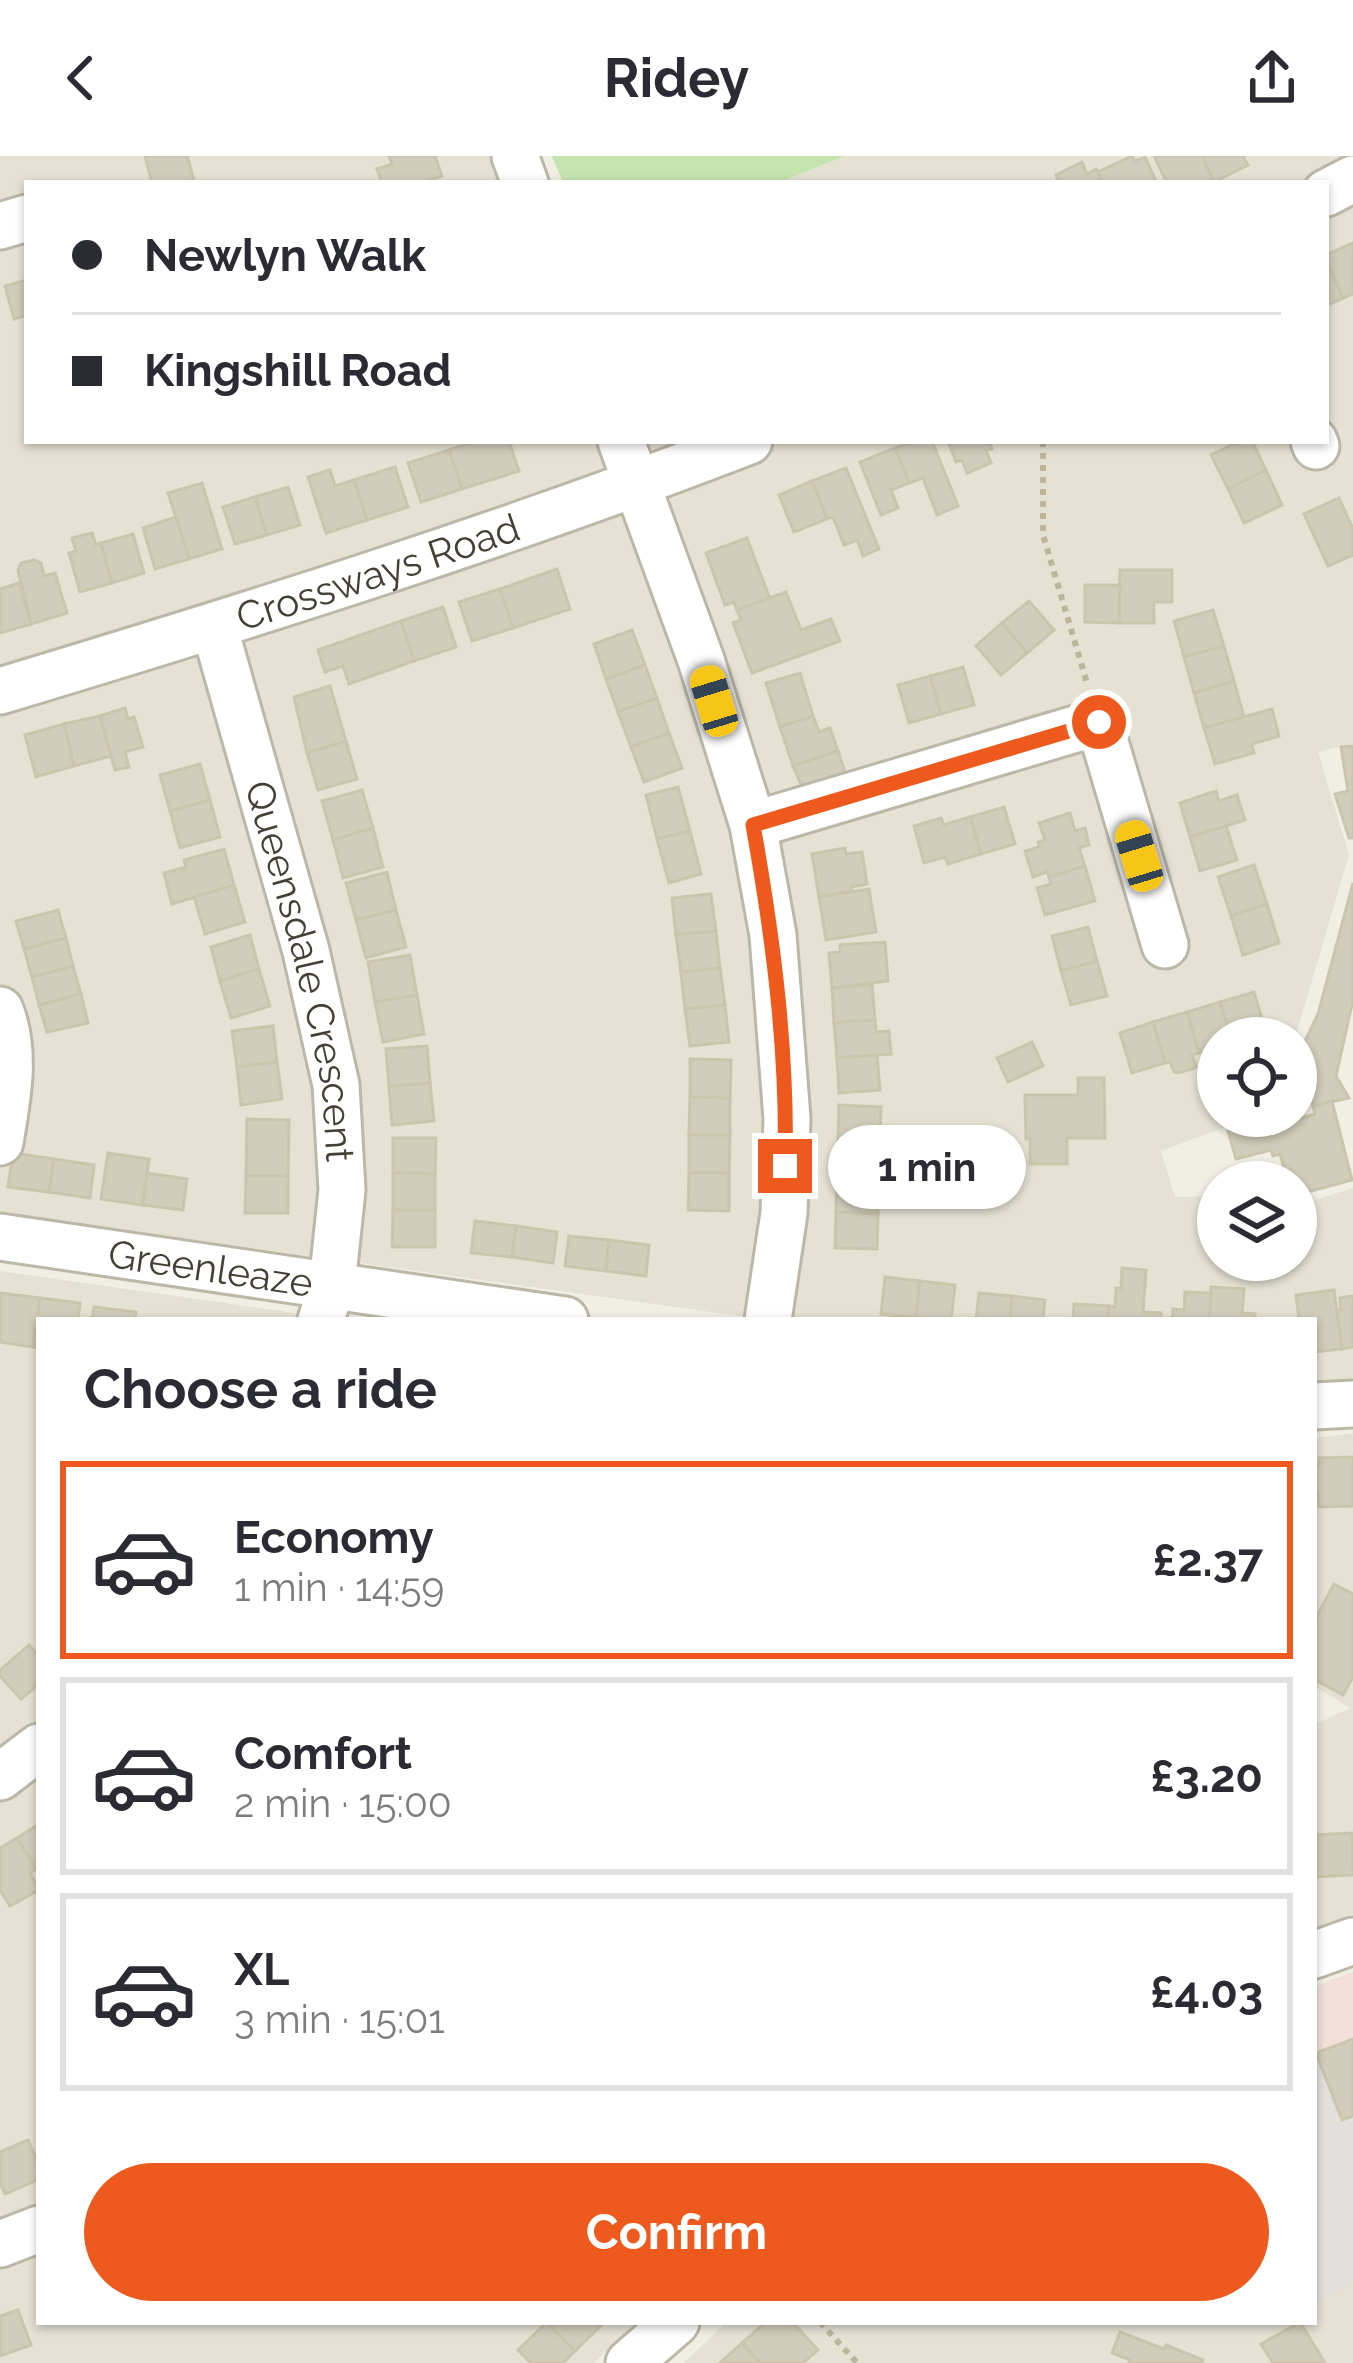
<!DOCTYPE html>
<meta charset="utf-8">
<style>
:root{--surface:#fff;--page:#f2f2f3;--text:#2b2b33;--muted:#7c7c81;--line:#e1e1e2;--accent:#ee5a1e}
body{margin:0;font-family:Raleway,sans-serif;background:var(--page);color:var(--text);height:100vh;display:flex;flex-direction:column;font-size:45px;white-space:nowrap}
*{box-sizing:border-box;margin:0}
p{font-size:39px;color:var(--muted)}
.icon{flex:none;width:66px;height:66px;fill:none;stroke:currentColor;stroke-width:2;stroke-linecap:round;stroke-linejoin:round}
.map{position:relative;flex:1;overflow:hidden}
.side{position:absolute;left:36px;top:1161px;width:1281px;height:1008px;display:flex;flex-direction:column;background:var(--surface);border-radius:0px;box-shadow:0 3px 9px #0004}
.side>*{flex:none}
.top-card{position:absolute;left:24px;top:24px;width:1305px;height:264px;border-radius:0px;box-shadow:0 3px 9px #0004;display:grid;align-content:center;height:264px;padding:0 48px;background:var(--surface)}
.tools{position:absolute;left:1197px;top:861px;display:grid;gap:24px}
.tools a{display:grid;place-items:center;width:120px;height:120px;border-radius:50%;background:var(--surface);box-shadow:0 3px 9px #0004;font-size:60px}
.end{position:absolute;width:54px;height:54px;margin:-27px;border:15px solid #ee5a1e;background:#fff;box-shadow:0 0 0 6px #fff}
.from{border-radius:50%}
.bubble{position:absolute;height:84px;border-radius:42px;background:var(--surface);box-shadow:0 3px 9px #0004;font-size:39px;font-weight:700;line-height:84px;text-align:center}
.car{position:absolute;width:36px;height:72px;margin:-36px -18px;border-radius:15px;box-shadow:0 0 9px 3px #0007;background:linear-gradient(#f5c518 24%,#345 0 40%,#f5c518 0 76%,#345 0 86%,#f5c518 0)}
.top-card b{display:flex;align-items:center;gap:42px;height:114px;font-size:45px}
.top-card b+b{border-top:3px solid var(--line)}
.top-card i{width:30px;height:30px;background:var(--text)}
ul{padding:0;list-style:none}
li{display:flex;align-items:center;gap:36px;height:198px;margin:0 24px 18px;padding:0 24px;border:6px solid var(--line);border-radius:0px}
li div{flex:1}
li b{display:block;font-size:45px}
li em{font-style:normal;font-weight:700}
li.selected{border-color:var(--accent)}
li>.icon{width:108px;height:108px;stroke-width:1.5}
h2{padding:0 48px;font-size:54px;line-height:144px}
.primary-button{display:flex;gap:24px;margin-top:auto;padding:24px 48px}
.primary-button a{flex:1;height:138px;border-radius:72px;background:var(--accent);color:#fff;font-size:48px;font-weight:700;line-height:138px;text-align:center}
header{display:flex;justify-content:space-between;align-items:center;height:156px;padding:0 48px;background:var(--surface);font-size:54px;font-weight:700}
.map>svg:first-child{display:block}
.residential{fill:#e5e2d3}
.medical{fill:#f1dfd8}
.green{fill:#c5e4af}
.parking{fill:#e2e0dc}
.building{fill:#d2ccba;stroke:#ccc5ae;stroke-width:3}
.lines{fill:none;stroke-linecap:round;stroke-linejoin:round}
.minor-casing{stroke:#bcb8a8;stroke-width:51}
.path{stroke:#bdb59a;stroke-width:6;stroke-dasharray:6 6;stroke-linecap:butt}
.minor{stroke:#fff;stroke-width:45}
.route{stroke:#ee5a1e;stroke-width:15}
.labels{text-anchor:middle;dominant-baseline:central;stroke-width:9;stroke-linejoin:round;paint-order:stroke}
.street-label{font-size:39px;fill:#433f35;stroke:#fff}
</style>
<header><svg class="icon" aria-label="back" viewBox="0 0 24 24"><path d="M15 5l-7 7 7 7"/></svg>Ridey<svg class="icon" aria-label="share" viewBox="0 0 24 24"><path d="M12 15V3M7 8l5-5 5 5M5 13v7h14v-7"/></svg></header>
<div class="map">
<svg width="1353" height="2207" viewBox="0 0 1353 2207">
<rect width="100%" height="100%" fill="#f1efe4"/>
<!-- residential -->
<g class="residential">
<polygon points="0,0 504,0 515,27 27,27 27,285 1326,285 1326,27 778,27 845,0 1353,0 1353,588 1318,596 1349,699 1295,882 1218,882 1218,960 1255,960 1161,995 1175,1041 1218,1040 1218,1104 1296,1104 1296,1050 1353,1032 1353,1223 1314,1226 1314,1164 769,1164 0,1057"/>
<polygon points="0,1115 343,1164 39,1164 39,2166 636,2166 594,2207 0,2207"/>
<polygon points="1353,1277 1353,1758 1314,1772 1314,1569 1350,1552 1314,1530 1314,1282"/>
<polygon points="1353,2123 1353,2207 683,2207 727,2166 1314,2166 1314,2147"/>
</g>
<!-- medical -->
<polygon class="medical" points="1353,1816 1353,2123 1317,2147 1314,2147 1314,1831"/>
<!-- green -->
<polygon class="green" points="552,0 845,0 778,27 563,27"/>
<!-- parking -->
<polygon class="parking" points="1314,1892 1342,1964 1353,1960 1353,2123 1317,2147 1314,2147"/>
<!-- building -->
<g class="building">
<polygon points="145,0 187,0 194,24 183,27 152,27"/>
<polygon points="389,0 435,0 442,20 421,27 382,27 377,13 392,8"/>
<polygon points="1132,0 1135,5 1145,1 1156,25 1151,27 1103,27 1098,16"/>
<polygon points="1154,0 1202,0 1214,26 1167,27"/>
<polygon points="1202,0 1243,0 1248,9 1214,26"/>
<polygon points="1082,6 1087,18 1096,13 1103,27 1059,27 1056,19"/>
<polygon points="1353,87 1353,138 1343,142 1326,105 1326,99"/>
<polygon points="1326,105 1343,142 1326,150"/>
<polygon points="27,124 27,159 14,163 5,130"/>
<polygon points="477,285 509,285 519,315 462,333 449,294"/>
<polygon points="913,285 932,285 958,350 937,359 923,322 909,327 895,292"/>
<polygon points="948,285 989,285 992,293 986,294 991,307 967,317 962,304 956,306"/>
<polygon points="1240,285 1252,285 1266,314 1228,333 1211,299"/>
<polygon points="895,292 909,327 891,334 898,352 881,359 860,306"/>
<polygon points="449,294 462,333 421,346 408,307"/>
<polygon points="395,311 408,351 367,364 354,324"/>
<polygon points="846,312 879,393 863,400 857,384 844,389 833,361 827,363 812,325"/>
<polygon points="330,314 335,330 354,324 367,364 326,377 308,321"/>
<polygon points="1266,314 1282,349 1244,367 1228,333"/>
<polygon points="812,325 827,363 794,376 779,339"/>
<polygon points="202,327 222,393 189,403 168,337"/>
<polygon points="288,331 300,369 267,379 255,341"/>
<polygon points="255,341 267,379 235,388 223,351"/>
<polygon points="1339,342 1353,373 1353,399 1328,410 1304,358"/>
<polygon points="176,361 189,403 155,413 143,372"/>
<polygon points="92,377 96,389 101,387 112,427 80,436 69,397 76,395 72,382"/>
<polygon points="133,378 144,417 112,427 101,387"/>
<polygon points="747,382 770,443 737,454 734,446 725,449 706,397"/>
<polygon points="34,404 41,407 44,420 55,417 67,457 31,468 18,414 21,407"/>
<polygon points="557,413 570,453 513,472 500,433"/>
<polygon points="1120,414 1172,414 1172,446 1154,446 1154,467 1119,467"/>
<polygon points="19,427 31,468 0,477 0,433"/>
<polygon points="1085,429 1120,429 1119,467 1085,466"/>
<polygon points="500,433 513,472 472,485 459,446"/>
<polygon points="786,436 801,474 831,463 840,485 752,517 733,467 741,464 737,454"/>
<polygon points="1029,445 1054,474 1027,497 1002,467"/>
<polygon points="443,451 456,491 414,505 401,465"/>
<polygon points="1213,454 1224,490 1184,501 1174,465"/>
<polygon points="401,465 414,505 349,528 343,510 325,516 318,494"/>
<polygon points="1002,467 1027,497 1001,519 976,490"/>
<polygon points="632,474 645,509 606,523 594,488"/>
<polygon points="1224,490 1234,525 1194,537 1184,501"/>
<polygon points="645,509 657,542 618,556 606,523"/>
<polygon points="963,511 974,549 941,558 930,520"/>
<polygon points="800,517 813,560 780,571 766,527"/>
<polygon points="930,520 941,558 909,567 898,529"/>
<polygon points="1234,525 1244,561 1204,572 1194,537"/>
<polygon points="330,530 346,585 307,597 294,541"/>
<polygon points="657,542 669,577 631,591 618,556"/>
<polygon points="125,552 128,563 134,561 143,591 125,596 129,611 115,614 100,560"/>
<polygon points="1272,553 1279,580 1252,588 1254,597 1215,608 1204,572"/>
<polygon points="100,560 111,600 74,610 64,568"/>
<polygon points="813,560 819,576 830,572 838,595 793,610 780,571"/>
<polygon points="64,568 74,610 36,621 25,579"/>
<polygon points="669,577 682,612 644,626 631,591"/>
<polygon points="346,585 357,623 318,634 307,597"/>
<polygon points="1353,590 1353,682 1349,682 1335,638 1348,635 1341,591"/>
<polygon points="838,595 846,619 804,635 793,610"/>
<polygon points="200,608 210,644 170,655 160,619"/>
<polygon points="678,631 690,675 657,683 646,639"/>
<polygon points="362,634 373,672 333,684 322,645"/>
<polygon points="1216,635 1219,645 1237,639 1245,664 1190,681 1180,647"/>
<polygon points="210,644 220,681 180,692 170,655"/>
<polygon points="1004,651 1015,688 981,698 970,661"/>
<polygon points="1070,657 1075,675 1085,672 1089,689 1079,692 1085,710 1049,721 1047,716 1033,721 1025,695 1039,691 1038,686 1045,684 1039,667"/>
<polygon points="970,661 981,698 948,708 945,701 924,707 914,670 941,662 944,669"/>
<polygon points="1226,670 1237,704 1200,715 1190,681"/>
<polygon points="373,672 383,711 343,722 333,684"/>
<polygon points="690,675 701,718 669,727 657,683"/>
<polygon points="845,692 846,698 862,696 867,728 851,731 852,735 819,741 812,698"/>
<polygon points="224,693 234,729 172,748 164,717 186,711 184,704"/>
<polygon points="1254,709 1267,748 1231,760 1218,721"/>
<polygon points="1085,710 1095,745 1045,759 1037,732 1051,728 1049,721"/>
<polygon points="387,716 396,754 356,764 346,727"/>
<polygon points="1353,727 1353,844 1336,920 1349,942 1313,950 1305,916 1296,919 1296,904 1318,858"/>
<polygon points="234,729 245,766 205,778 194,741"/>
<polygon points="869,733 876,776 826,784 819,741"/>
<polygon points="711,738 716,775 676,779 672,742"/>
<polygon points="1267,748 1279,787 1243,799 1231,760"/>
<polygon points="58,754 66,782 24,793 16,765"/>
<polygon points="396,754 406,791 366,802 356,764"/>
<polygon points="1088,771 1097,805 1061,815 1052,780"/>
<polygon points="716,775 720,812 681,816 676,779"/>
<polygon points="250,779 259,813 220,825 211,791"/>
<polygon points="66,782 73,810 32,821 24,793"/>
<polygon points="885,786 888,825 832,832 829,797 840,796 840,789"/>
<polygon points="410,799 417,839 375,846 368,806"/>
<polygon points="1097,805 1107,840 1071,849 1061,815"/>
<polygon points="73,810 81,838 39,849 32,821"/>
<polygon points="720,812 725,849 685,853 681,816"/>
<polygon points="259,813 270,850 231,862 220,825"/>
<polygon points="872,829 875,864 834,867 832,832"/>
<polygon points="1254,836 1266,877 1249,882 1231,882 1220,846"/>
<polygon points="81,838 88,867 47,876 39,849"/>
<polygon points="417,839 424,878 383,886 375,846"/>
<polygon points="1220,846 1231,882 1218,882 1218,891 1199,897 1187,856"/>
<polygon points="725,849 729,886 690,890 685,853"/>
<polygon points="1187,856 1199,897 1192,899 1196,910 1193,913 1178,917 1174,916 1170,906 1165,907 1153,866"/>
<polygon points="875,864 876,876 889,875 891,898 837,902 834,867"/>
<polygon points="1153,866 1165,907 1132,917 1120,877"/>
<polygon points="273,870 277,906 237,911 232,875"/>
<polygon points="1032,886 1043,910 1008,926 997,902"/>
<polygon points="427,890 430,927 389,931 386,893"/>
<polygon points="877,899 880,934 839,937 837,902"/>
<polygon points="690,903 731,904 730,942 690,941"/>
<polygon points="277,906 282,943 241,949 237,911"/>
<polygon points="1078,922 1104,922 1105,982 1067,982 1067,1008 1030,1008 1030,983 1026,983 1025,939 1078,939"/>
<polygon points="430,927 434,965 392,969 389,931"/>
<polygon points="690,941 730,942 730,979 689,979"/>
<polygon points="1332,945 1352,1024 1296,1039 1296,1026 1288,1026 1280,998 1273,1000 1271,994 1236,1003 1228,975 1282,960 1296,960 1296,956 1300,955 1302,962 1315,958 1313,950"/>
<polygon points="839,949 881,951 880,986 838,985"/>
<polygon points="247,963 289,964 288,1020 246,1020"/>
<polygon points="689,979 730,979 729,1017 689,1017"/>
<polygon points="393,982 436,982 435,1018 393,1017"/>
<polygon points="838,985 880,986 879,1022 837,1021"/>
<polygon points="13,997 54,1003 49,1036 8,1031"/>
<polygon points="108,997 149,1003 143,1049 101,1043"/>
<polygon points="54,1003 94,1009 90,1042 49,1036"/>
<polygon points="147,1017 187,1023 183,1054 143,1049"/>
<polygon points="393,1017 435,1018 435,1054 393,1054"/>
<polygon points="689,1017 729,1017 729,1055 688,1054"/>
<polygon points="246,1020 288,1020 288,1057 245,1057"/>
<polygon points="837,1021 879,1022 878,1058 836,1056"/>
<polygon points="393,1054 435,1054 435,1091 392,1091"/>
<polygon points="836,1056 878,1058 877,1093 835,1092"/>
<polygon points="475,1065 516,1070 512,1101 471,1097"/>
<polygon points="516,1070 557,1076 553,1107 512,1101"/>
<polygon points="569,1080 609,1084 606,1115 565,1110"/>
<polygon points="609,1084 649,1089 646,1120 606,1115"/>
<polygon points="1122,1112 1146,1114 1143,1156 1161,1157 1161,1164 1108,1164 1109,1150 1115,1151 1116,1132 1121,1133"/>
<polygon points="885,1121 920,1125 916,1162 881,1158"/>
<polygon points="920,1125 955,1129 951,1164 916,1162"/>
<polygon points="1211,1131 1244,1133 1242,1157 1255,1158 1255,1164 1209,1164"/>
<polygon points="1334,1134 1342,1193 1314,1196 1314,1164 1299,1164 1296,1139"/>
<polygon points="1185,1136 1211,1137 1209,1164 1172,1164 1173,1153 1184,1154"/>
<polygon points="0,1137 40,1142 33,1191 0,1186"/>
<polygon points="979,1137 1012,1140 1010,1164 976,1164"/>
<polygon points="1012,1140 1045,1144 1043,1164 1010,1164"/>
<polygon points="1353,1140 1353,1191 1342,1193 1337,1154 1341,1154 1340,1142"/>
<polygon points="40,1142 80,1147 78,1164 39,1164 39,1192 33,1191"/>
<polygon points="1074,1148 1109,1150 1108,1164 1073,1164"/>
<polygon points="94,1151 136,1156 135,1164 92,1164"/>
<polygon points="1353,1301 1353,1350 1319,1351 1318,1337 1314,1337 1314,1309 1319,1309 1319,1302"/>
<polygon points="1334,1428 1353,1438 1353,1521 1343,1539 1314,1523 1314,1465"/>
<polygon points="29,1489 39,1500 39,1528 21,1543 0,1520 0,1514"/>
<polygon points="39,1668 39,1711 36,1713 17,1682"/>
<polygon points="1352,1677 1353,1719 1314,1721 1314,1679"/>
<polygon points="17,1682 36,1713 30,1717 39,1734 10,1750 0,1734 0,1692"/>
<polygon points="1353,1883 1353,1960 1342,1964 1316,1897"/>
<polygon points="28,1984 39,2009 39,2023 5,2038 0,2027 0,1996"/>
<polygon points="18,2154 31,2189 0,2200 0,2160"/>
<polygon points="547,2166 575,2195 563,2207 531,2207 518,2194"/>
<polygon points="547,2166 605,2166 575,2195"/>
<polygon points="766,2166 772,2169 775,2166 792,2166 818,2194 803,2207 760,2207 742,2187"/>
<polygon points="1300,2166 1325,2207 1273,2207 1261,2188"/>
<polygon points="1120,2176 1164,2193 1166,2189 1203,2204 1202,2207 1129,2207 1130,2204 1112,2197"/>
<polygon points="742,2187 760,2207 720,2207"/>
</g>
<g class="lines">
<defs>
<g id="minor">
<polyline points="515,0 525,27"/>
<polyline points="1326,37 1353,23"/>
<polyline points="0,70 27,62"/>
<polyline points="621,285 701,504 753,669 773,779 787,963 784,1057 768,1164"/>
<polyline points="1314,285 1316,290"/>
<path id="s1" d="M214 470 306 795 336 929 342 1034 332 1129 321 1164"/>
<path id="s2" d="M0 535C252 459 503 380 749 285"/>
<polyline points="753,669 1099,566 1165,789"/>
<path d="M0 854C17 896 7 944 0 986"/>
<path id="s3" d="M0 1081 565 1164"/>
<polyline points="1314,1250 1353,1248"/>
<polyline points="0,1621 39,1591"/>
<polyline points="1314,1799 1353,1785"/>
<polyline points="0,2088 39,2073"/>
<polyline points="629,2207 676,2166"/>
</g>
</defs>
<!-- minor casing -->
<use href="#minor" class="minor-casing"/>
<!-- path -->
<g class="path">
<polyline points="1043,285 1043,379 1087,527"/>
<polyline points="820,2166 857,2207"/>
</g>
<!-- minor -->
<use href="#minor" class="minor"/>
</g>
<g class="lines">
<!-- route -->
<path class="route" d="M785 1010C788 895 773 781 753 669L1099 566"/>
</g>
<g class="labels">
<!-- street labels -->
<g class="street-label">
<text stroke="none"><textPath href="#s2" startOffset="396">Crossways Road</textPath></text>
<text stroke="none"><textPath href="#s1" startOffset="357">Queensdale Crescent</textPath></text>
<text stroke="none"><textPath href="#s3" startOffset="213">Greenleaze</textPath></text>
</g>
</g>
</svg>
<div class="tools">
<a><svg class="icon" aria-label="locate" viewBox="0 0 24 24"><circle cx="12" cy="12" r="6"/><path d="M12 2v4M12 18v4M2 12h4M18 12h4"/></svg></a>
<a><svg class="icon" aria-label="layers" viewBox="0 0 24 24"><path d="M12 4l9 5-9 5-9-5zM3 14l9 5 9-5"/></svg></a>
</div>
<i class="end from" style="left:1099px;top:566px"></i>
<i class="end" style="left:785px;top:1010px"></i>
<div class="bubble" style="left:828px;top:969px;width:198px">1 min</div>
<i class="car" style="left:714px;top:545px;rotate:343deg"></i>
<i class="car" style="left:1139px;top:700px;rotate:343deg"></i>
<div class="top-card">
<b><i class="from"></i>Newlyn Walk</b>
<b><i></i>Kingshill Road</b>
</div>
<section class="side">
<h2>Choose a ride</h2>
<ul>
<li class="selected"><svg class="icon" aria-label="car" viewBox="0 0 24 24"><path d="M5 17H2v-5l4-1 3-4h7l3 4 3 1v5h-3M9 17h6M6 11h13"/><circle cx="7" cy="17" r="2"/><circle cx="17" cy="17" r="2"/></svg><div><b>Economy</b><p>1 min · 14:59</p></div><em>£2.37</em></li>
<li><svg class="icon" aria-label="car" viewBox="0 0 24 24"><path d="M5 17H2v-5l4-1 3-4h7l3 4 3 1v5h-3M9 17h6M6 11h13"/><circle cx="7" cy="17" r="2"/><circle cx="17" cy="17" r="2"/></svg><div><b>Comfort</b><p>2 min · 15:00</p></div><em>£3.20</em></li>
<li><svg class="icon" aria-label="car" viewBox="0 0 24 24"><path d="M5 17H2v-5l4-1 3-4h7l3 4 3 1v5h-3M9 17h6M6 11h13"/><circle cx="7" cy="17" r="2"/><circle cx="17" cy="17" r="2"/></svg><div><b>XL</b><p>3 min · 15:01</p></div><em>£4.03</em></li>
</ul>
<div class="primary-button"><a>Confirm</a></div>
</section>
</div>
